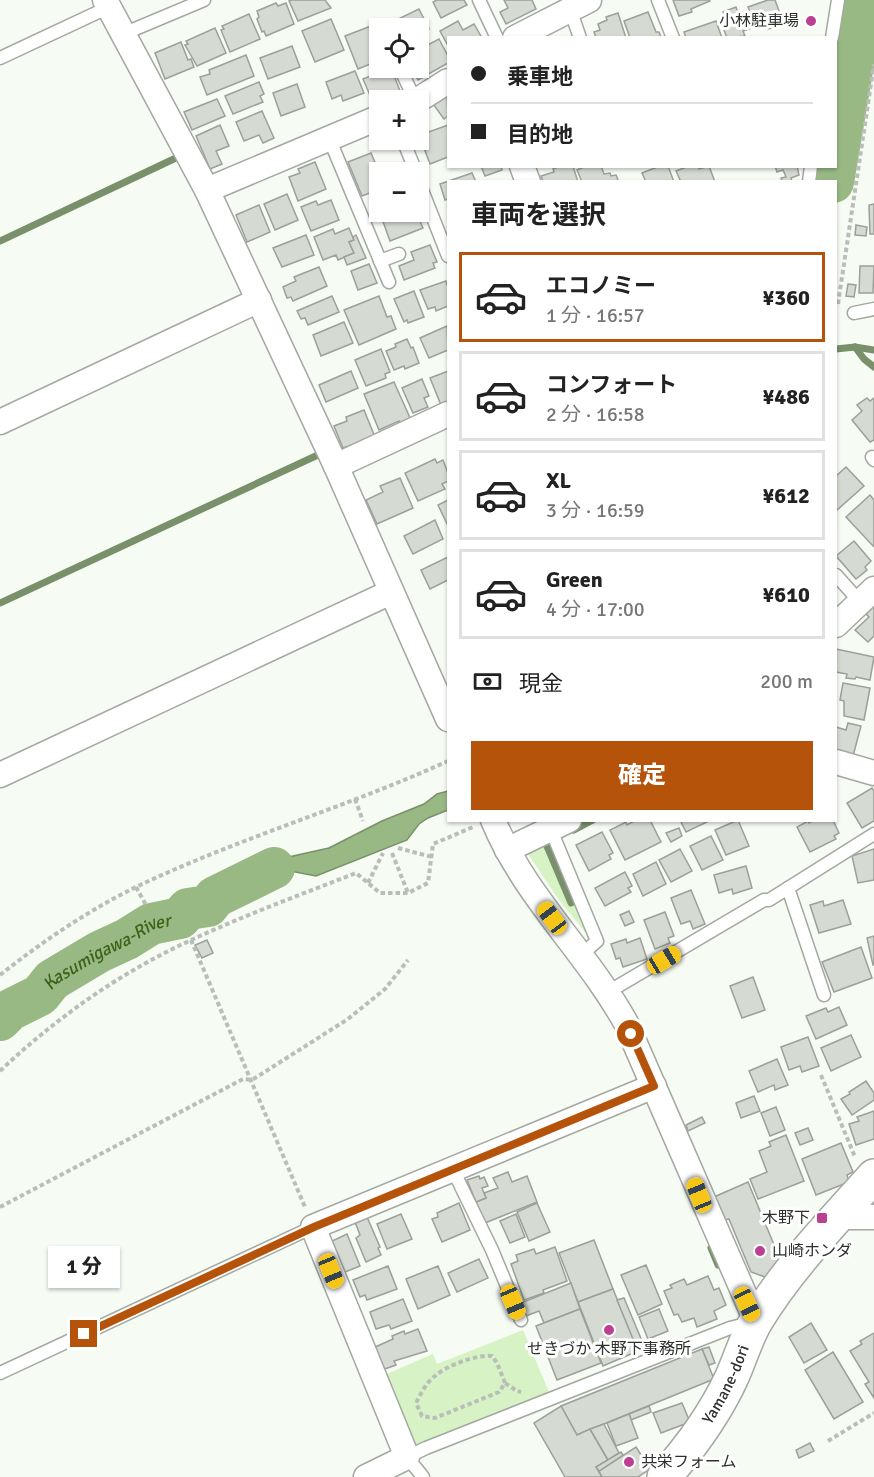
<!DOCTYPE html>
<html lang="ja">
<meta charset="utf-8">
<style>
:root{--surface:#fff;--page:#f2f2f2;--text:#222;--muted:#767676;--line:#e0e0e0;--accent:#b45309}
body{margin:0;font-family:Signika,"Noto Sans JP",sans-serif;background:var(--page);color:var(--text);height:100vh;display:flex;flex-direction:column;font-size:22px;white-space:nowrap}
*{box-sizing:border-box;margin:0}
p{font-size:20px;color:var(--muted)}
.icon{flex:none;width:33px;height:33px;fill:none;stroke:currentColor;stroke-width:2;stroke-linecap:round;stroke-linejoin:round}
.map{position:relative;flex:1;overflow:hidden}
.drawer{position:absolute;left:447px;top:180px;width:390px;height:642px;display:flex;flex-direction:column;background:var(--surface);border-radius:0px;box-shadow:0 2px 4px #0004}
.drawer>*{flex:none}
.top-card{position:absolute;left:447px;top:36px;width:390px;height:132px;border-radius:0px;box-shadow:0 2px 4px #0004;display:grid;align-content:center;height:132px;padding:0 24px;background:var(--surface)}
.controls{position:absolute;left:369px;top:18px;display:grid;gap:12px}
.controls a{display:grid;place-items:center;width:60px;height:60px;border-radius:0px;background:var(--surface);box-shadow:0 2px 4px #0004;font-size:30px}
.end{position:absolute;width:27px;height:27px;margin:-14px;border:8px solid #b45309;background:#fff;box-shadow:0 0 0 3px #fff}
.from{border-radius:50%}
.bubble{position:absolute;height:42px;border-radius:0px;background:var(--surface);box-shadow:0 2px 4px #0004;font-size:20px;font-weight:800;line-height:42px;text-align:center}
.car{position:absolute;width:18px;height:36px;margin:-18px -9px;border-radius:8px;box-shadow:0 0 4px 2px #0007;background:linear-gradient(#f5c518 24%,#345 0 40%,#f5c518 0 76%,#345 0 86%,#f5c518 0)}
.top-card b{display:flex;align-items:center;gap:21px;height:57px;font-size:22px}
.top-card b+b{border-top:2px solid var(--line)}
.top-card i{width:15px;height:15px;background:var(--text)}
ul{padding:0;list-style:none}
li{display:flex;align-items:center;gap:18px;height:90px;margin:0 12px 9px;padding:0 12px;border:3px solid var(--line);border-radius:0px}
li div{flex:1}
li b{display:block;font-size:22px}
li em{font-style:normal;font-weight:800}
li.current{border-color:var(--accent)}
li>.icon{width:54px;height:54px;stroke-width:1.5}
h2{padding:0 24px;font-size:27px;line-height:72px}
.pay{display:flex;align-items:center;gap:15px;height:66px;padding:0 24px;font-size:22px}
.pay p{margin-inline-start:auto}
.button{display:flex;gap:12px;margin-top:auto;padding:12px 24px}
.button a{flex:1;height:69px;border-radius:0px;background:var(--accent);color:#fff;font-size:24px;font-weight:800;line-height:69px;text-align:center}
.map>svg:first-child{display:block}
.green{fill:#d7f3c6}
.water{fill:#99b984;stroke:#79906a;stroke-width:1.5}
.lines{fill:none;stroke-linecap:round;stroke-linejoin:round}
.stream{stroke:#79906a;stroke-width:7}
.river{stroke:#99b984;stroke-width:42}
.building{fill:#d5dad3;stroke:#9ca09a;stroke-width:1.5}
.lane-casing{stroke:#a3a8a1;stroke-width:15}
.street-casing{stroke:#a3a8a1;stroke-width:27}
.secondary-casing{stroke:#a3a8a1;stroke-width:36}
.path{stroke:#b9beb8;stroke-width:4;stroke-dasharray:4.5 3;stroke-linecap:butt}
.lane{stroke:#fff;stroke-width:12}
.street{stroke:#fff;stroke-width:24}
.secondary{stroke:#fff;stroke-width:33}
.route{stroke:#b45309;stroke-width:8}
.poi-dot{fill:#bc4092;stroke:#fff;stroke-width:2}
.labels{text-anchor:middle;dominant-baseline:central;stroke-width:6;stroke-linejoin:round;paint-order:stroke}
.poi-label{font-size:16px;fill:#2e302d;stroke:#fff;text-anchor:end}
.street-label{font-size:16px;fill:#2e302d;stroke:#fff}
.water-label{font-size:18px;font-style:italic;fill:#3b631a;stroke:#fff}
</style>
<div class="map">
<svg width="874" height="1477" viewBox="0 0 874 1477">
<rect width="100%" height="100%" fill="#f6fbf4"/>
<!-- green -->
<g class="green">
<polygon points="542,843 569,906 575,904 589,937 559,900 526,851"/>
<polygon points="523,1330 549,1392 415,1445 382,1376 433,1354 437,1364"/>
</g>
<!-- water -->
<polygon class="water" points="448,791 448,810 428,818 419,824 407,840 316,876 285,870 269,874 235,894 224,894 231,882 248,872 284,858 329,848 382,821 424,804 437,794"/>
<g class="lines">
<!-- stream -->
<g class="stream">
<polyline points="0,241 178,157"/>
<polyline points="855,347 864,359 874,367"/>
<polyline points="836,349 855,347 874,350"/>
<polyline points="0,603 320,454"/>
<polyline points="574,830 593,820"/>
<polyline points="546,844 571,903"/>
<polyline points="711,1248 718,1265"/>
</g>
<!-- river -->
<g class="river">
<polyline points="833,182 853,65 860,0"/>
<path id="s1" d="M0 1020 10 1010 40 995 52 980 99 952 127 939 151 924 180 918 188 909 208 906 215 897 274 868"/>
</g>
</g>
<!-- building -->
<g class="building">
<polygon points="292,0 325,0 331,8 298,21 289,1"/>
<polygon points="437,0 464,0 467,5 441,18 433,2"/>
<polygon points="504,0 532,0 536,9 506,24 500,12 508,8"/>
<polygon points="673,0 709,0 710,1 691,9 692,12 679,16"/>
<polygon points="768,0 775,0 782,19 777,21 779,25 768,29 767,26 756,29 748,7"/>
<polygon points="276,3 278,6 286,3 294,24 266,36 264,31 262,32 257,19 259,17 257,11"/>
<polygon points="736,7 738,13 746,11 752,28 743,31 745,36 727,38 722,25 728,23 723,12"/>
<polygon points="419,9 429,29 423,32 426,38 418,42 418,28 391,28 396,25 394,21"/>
<polygon points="648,12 656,32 659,32 661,37 630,38 624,21"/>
<polygon points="618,13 626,38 596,38 594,32 600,30 598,24 607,20 606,17"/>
<polygon points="249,14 260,39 230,52 221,30 224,29 222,26"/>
<polygon points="331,19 344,50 315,62 302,31"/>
<polygon points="458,21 463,30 474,24 482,38 448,38 448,46 440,31"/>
<polygon points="716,21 722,38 686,38 684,32"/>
<polygon points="371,26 376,36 378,35 380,38 380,60 358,69 345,36"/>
<polygon points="215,28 226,53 197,66 185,45 188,44 186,41"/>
<polygon points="439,39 448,56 448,63 418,80 411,68 418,68 418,50"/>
<polygon points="181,42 188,60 191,59 194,67 165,79 155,53"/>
<polygon points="292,46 300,67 268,79 260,58"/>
<polygon points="246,55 254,76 207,95 200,77 210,74 209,70"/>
<polygon points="391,68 402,96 390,100 380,100 380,105 375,107 363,79"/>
<polygon points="355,71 364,93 343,101 341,95 332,99 326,82"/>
<polygon points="259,82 264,94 260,96 263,102 233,114 225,96"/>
<polygon points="297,84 305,107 281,116 273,93"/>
<polygon points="447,95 448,116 444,119 433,104"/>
<polygon points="217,99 225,116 192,130 184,112"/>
<polygon points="262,111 274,138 263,143 259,135 244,141 236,122"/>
<polygon points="220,125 229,146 216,151 222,164 210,169 196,136"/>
<polygon points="448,125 448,157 430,164 422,143 425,142 423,134"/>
<polygon points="371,153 380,174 380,189 362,196 348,162"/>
<polygon points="315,162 326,189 298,201 289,177 300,173 298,169"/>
<polygon points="481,166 501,166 502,170 485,176"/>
<polygon points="560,166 573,166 578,182 543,182 541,176 554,172 553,169"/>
<polygon points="586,166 601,166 604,174 610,173 611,176 616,175 619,182 582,182 577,170"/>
<polygon points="660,166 668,166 674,182 646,182 642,173"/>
<polygon points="689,166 699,166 699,169 709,166 715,182 681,182 676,171"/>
<polygon points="775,166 797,166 799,175 791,178 792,182 782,182 781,178 786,177 783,170 777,172"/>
<polygon points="472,173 476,182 448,182 448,199 445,200 440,184"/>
<polygon points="287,194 298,220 275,230 264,204"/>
<polygon points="331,200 339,220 311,231 301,207 316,201 318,205"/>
<polygon points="874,204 874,234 870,234 869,205"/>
<polygon points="259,205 270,232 247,242 236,215"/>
<polygon points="393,212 416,212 423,228 390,241 381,216"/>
<polygon points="856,225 867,227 866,236 855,235"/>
<polygon points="349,228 354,240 349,242 354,253 338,260 336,255 323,260 314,237 333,229 335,234"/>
<polygon points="306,235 314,255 282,267 273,248"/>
<polygon points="356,235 366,258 347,265 344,257 354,253 349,242 354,240 353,237"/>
<polygon points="430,245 437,262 433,263 435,268 404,280 399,266 414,260 411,252"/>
<polygon points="369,264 377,283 358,290 351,271"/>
<polygon points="860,266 874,266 873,293 859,293"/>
<polygon points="319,267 327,286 293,301 291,297 287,298 283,287 296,281 294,277"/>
<polygon points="446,281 448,288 448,306 436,311 435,307 428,309 420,290"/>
<polygon points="848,284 856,285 854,297 846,296"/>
<polygon points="414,291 424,317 408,323 407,320 404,322 394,299"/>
<polygon points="332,296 339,312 308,325 305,318 301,319 297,311"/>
<polygon points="379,296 387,317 391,316 396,329 359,345 344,310"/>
<polygon points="344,322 353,343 321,356 313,335"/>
<polygon points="447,326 448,350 429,358 420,338"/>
<polygon points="407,339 411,348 413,347 419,363 405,369 404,366 394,370 386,351 396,347 395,344"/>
<polygon points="381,349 390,372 385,374 386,378 366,386 355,360"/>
<polygon points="351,371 358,388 326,402 319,385"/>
<polygon points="448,371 448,402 441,405 430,378"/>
<polygon points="422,379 429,396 424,398 428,407 413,413 402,388"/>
<polygon points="394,382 411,420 400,424 399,421 379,430 364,394"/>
<polygon points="867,398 870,401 874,398 874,440 870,442 852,420 862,411 857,405"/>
<polygon points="364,410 375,437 343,448 334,426 347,421 346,417"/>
<polygon points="435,459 437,463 443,460 448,473 448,481 442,484 445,489 418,501 405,473"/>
<polygon points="846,467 864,486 836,511 836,476"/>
<polygon points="400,478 413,508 377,524 366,500 383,492 380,486"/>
<polygon points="870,495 874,500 874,547 846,517"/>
<polygon points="448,500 448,526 438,505"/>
<polygon points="435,520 443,539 413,554 404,536"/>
<polygon points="854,541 871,561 865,567 867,570 856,579 836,556"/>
<polygon points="448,557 448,580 430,589 421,570"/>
<polygon points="874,606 874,636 868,642 855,630 869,617 866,614"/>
<polygon points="836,649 874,657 870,680 856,677 855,679 846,678 847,674 836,672"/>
<polygon points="843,683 870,688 864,720 844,716 844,701 840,700"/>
<polygon points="848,723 861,726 853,756 836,751 836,727 846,730"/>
<polygon points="872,788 874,791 874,821 862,828 847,803"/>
<polygon points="636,820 650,820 661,842 625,860 610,830 626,822 627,825"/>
<polygon points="680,820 706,820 707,822 686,832"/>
<polygon points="738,820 749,846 726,855 715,830"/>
<polygon points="814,820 833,820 839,833 834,836 836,839 810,852 797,827 808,821 809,823"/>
<polygon points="679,828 682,836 671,842 666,833"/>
<polygon points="602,832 613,853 609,855 611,859 589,871 576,845"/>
<polygon points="711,836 723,860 702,870 690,846"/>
<polygon points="680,849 692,871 671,882 659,860"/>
<polygon points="874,849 874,880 858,883 852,856"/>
<polygon points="656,862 666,884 643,896 633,874"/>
<polygon points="746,866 752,888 733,894 732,889 719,893 714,875"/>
<polygon points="625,872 632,886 628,888 631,892 605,906 595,888"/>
<polygon points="691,890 705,924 693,929 690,921 681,924 671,898"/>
<polygon points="843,900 851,924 819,933 810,905 823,901 824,906"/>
<polygon points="629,911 634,922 625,926 620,915"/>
<polygon points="665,912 674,936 668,938 670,943 655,949 644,920"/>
<polygon points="874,936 874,965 873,965 867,938"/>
<polygon points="640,938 647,959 623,967 620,958 616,959 611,944 626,939 627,943"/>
<polygon points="207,940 213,953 202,958 195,945"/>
<polygon points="861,947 872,978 834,992 822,962"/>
<polygon points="753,977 765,1010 742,1018 730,986"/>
<polygon points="839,1007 847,1025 816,1039 806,1016 826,1008 828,1012"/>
<polygon points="851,1035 861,1057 831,1071 821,1048"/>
<polygon points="808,1037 819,1066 802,1072 800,1066 789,1070 781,1047"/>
<polygon points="777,1059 788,1085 775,1090 774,1085 758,1092 749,1071"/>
<polygon points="866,1081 874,1093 874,1100 852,1115 841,1099 850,1094 849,1092"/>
<polygon points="754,1096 760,1111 741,1118 736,1103"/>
<polygon points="776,1107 785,1130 770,1136 761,1113"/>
<polygon points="874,1111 874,1139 856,1145 849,1124 859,1121 857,1117"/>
<polygon points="702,1117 705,1123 688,1131 686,1125"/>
<polygon points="808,1128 813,1140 800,1145 795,1133"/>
<polygon points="786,1135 804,1181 758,1199 750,1179 767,1172 759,1151 771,1146 769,1142"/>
<polygon points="841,1143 853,1172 847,1175 849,1182 816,1195 802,1159"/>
<polygon points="508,1172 512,1182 527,1176 537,1202 485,1223 476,1202 486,1198 484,1193 498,1188 493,1178"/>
<polygon points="479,1176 480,1179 484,1177 488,1186 482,1188 486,1198 476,1202 467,1180"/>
<polygon points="748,1182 780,1259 765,1277 751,1272 729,1219 724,1220 714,1197"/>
<polygon points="459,1203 470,1230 442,1242 432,1219 438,1217 437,1213"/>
<polygon points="537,1203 550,1232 529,1241 517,1212"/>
<polygon points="401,1214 412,1239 387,1249 377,1224"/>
<polygon points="516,1214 525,1237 510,1243 500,1221"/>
<polygon points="367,1217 380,1247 378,1248 381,1255 366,1262 356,1238 360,1235 355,1222"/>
<polygon points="347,1234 360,1266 345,1272 332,1241"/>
<polygon points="594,1240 613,1289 578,1302 559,1253"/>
<polygon points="555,1247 567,1281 543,1290 544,1293 524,1300 511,1264 518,1261 516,1255 534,1249 536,1254"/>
<polygon points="479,1259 488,1278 457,1292 448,1273"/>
<polygon points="646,1265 662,1304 638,1315 621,1275"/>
<polygon points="388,1266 397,1289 367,1300 365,1295 360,1297 353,1280"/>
<polygon points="438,1266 450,1295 418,1309 406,1279"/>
<polygon points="708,1276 714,1290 719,1288 726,1305 714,1311 717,1319 697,1327 694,1318 682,1322 678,1314 674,1315 664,1291 672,1288 670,1285 684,1279 687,1285"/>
<polygon points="571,1283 580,1309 544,1323 539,1311 526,1316 521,1303"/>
<polygon points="613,1289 638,1351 603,1366 578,1302"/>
<polygon points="624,1298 645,1348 638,1351 617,1300"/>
<polygon points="403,1299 412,1321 391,1329 389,1325 376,1329 370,1312"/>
<polygon points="580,1309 601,1363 557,1380 536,1326"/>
<polygon points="659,1309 668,1331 648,1339 639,1317"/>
<polygon points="811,1323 827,1350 804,1363 789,1337"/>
<polygon points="418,1329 427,1351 394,1361 396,1365 382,1370 373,1348 393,1339 392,1336 404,1331 405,1334"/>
<polygon points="874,1333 874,1398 865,1384 869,1382 850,1351 862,1344 860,1341"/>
<polygon points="709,1347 715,1363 709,1365 702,1349"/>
<polygon points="702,1349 714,1379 577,1435 561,1406"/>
<polygon points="833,1352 863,1402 834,1419 805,1370"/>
<polygon points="682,1403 690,1422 661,1433 653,1413"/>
<polygon points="561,1406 577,1435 590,1429 608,1460 596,1467 602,1477 565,1477 534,1423"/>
<polygon points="649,1406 651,1412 631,1420 629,1414"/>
<polygon points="629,1414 638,1438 616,1446 607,1423"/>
<polygon points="604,1424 619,1453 608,1460 590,1429"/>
<polygon points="810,1443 814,1451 799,1458 796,1450"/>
<polygon points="636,1447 650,1469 638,1477 602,1477 599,1471"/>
<polygon points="621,1452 623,1455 599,1471 596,1467"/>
</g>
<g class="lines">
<defs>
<g id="lane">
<polyline points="479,0 497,38"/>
<polyline points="658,0 673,38"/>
<polyline points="570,9 580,38"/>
<polyline points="123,34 204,0"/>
<polyline points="832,38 838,0"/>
<polyline points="0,58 109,7"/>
<polyline points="400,68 415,100"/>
<polyline points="329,138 389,282"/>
<polyline points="403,140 416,172"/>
<polyline points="418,180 448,256"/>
<polyline points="809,182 811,166"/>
<polyline points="380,261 399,254"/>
<polyline points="854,313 874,309"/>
<polyline points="872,457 874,460"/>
<polyline points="836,575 860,602"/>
<polyline points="551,830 597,941 581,955"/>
<polyline points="788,888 824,995"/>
<polyline points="608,992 764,900 769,900 874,834"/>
<polyline points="453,1170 492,1250 521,1320"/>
<polyline points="0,1373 313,1227"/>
<polyline points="423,1477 407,1457 426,1448 730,1328 750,1323"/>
</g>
<g id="street">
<polyline points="105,0 207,190 336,466 448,719"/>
<polyline points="515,38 589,0"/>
<polyline points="418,100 448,81"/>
<polyline points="522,166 528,182"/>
<polyline points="207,190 380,117"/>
<polyline points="0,422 259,300"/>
<polyline points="336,466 448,414"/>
<polyline points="836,625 874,589"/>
<polyline points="836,762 874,773"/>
<polyline points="0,775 391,592"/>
<path d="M493 820C525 897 586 951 626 1023L756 1321"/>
<polyline points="507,850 569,820"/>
<polyline points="838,1217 874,1217"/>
<polyline points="366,1477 407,1457 313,1227 654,1086"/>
</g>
<g id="secondary">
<path id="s2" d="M664 1477C690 1448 714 1415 731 1379 740 1360 745 1340 756 1321 788 1268 833 1222 874 1176"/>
</g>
</defs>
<!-- lane casing -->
<use href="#lane" class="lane-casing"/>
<!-- street casing -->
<use href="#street" class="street-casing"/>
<!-- secondary casing -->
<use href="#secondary" class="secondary-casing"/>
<!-- path -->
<g class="path">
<polyline points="838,304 874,64"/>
<polyline points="355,799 363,821"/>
<polyline points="398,848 432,857"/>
<polyline points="392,853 408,893"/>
<polyline points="368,883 383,853"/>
<polyline points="136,887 146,905"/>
<polyline points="191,940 305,1207"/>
<path d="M0 975C43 941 89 910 138 886 239 838 347 807 448 761"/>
<path d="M0 1071C55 1019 118 974 187 942 242 916 300 895 356 873L380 893H408L428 883 433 844 473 827"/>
<polyline points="821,1075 855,1157"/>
<polyline points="0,1207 243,1079 252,1080 348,1019 385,989 408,960"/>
<path d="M505 1383 497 1363 492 1356C478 1354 445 1366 435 1376 426 1383 421 1393 416 1403L422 1416 435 1418 499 1392 505 1383 517 1391 521 1392"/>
<polyline points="828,1441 874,1413"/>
</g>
<!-- lane -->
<use href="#lane" class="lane"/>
<!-- street -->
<use href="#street" class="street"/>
<!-- secondary -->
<use href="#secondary" class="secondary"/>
</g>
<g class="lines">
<!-- route -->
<polyline class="route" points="84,1334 314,1227 654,1086 631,1034"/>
</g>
<!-- markers -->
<g class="poi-dot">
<circle cx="811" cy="21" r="6"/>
<rect x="816" y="1212" width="12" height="12" rx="3"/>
<circle cx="760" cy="1251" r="6"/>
<circle cx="609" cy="1330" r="6"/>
<circle cx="629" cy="1462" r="6"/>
</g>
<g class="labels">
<!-- poi labels -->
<g class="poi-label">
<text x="799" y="21">小林駐車場</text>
<text x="810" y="1218">木野下</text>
<text x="772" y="1251" text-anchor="start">山崎ホンダ</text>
<text x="609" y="1349" text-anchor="middle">せきづか 木野下事務所</text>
<text x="641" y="1462" text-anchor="start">共栄フォーム</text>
</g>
<!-- street labels -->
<g class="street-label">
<text stroke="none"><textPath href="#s2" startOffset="112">Yamane-dori</textPath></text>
</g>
<!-- water labels -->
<g class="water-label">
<text stroke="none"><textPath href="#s1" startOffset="129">Kasumigawa-River</textPath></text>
</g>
</g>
</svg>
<div class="controls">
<a><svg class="icon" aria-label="locate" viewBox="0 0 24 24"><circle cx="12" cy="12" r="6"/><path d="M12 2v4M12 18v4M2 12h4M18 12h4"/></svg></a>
<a>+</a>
<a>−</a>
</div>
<i class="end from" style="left:631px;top:1034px"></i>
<i class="end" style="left:84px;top:1334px"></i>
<div class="bubble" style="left:48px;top:1246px;width:72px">1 分</div>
<i class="car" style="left:552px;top:918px;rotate:323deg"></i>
<i class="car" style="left:664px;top:960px;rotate:59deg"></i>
<i class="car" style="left:699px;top:1195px;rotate:338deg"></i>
<i class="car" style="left:331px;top:1271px;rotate:158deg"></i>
<i class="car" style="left:513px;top:1302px;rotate:157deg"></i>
<i class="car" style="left:747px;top:1304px;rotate:155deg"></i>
<div class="top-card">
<b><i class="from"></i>乗車地</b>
<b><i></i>目的地</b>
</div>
<section class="drawer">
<h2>車両を選択</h2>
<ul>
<li class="current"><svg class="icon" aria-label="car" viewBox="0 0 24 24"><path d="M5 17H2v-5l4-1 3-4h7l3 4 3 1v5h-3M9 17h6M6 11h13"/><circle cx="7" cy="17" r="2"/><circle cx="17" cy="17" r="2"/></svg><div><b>エコノミー</b><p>1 分 · 16:57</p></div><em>¥360</em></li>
<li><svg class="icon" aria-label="car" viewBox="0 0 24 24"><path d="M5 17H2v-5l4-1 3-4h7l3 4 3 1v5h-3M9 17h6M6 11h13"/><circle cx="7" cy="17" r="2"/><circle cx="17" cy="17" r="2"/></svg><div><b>コンフォート</b><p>2 分 · 16:58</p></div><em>¥486</em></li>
<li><svg class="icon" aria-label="car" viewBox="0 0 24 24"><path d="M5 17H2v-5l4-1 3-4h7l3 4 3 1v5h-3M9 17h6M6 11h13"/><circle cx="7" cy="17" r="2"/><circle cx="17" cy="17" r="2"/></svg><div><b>XL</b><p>3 分 · 16:59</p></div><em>¥612</em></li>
<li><svg class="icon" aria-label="car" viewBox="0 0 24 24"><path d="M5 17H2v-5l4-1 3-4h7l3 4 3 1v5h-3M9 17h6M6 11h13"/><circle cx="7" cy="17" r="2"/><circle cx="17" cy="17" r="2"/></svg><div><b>Green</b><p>4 分 · 17:00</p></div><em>¥610</em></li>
</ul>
<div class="pay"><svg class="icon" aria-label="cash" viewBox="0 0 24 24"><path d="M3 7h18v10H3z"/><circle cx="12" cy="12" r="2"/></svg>現金<p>200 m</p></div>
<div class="button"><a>確定</a></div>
</section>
</div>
